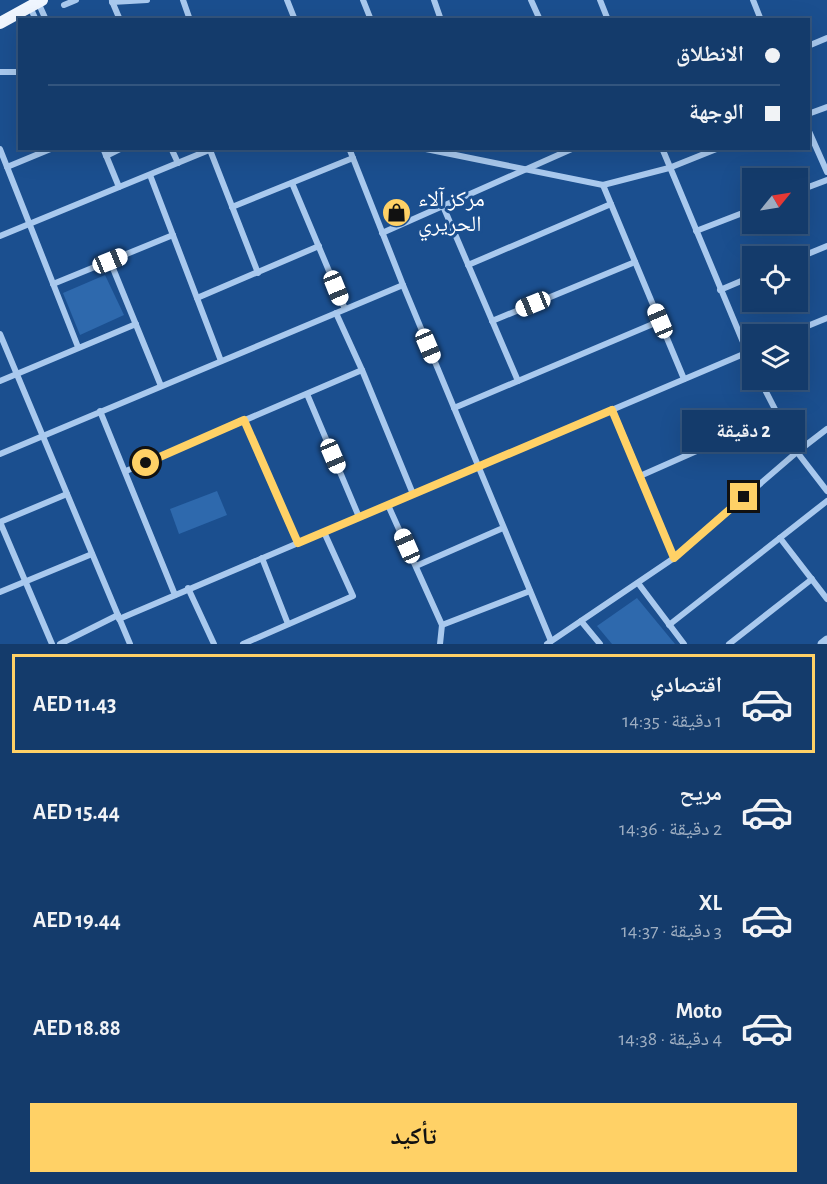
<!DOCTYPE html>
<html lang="ar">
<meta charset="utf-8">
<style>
:root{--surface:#143b6b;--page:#1d4271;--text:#f1f3f6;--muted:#9dadc1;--line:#33557e;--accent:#ffd166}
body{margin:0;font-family:"Alegreya Sans","Noto Naskh Arabic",sans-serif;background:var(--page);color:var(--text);direction:rtl;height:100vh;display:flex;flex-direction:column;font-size:22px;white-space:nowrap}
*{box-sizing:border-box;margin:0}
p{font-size:20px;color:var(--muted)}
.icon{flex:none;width:33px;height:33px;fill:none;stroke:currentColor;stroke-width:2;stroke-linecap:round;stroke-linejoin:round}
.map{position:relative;height:644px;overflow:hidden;direction:ltr}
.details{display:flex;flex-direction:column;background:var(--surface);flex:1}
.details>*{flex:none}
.guide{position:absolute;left:18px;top:18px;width:792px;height:132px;border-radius:0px;box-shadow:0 6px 24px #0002,0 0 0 2px var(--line);direction:rtl;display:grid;align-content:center;height:132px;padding:0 30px;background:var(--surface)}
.needle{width:39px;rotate:60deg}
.controls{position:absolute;left:742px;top:168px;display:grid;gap:12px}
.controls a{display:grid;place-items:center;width:66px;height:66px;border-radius:0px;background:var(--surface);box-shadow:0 6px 24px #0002,0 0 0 2px var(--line);font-size:30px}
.end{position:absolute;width:27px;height:27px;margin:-14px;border:8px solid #ffd166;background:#111;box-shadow:0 0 0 3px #111}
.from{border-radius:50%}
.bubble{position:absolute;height:42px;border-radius:0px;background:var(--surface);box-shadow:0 6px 24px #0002,0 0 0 2px var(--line);font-size:20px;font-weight:700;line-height:42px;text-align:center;direction:rtl}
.car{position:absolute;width:18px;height:36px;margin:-18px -9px;border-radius:8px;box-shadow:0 0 4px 2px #0007;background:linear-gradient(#fff 24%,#345 0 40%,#fff 0 76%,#345 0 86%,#fff 0)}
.guide b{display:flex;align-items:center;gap:21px;height:57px;font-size:22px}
.guide b+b{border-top:2px solid var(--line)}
.guide i{width:15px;height:15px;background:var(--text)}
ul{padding:10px 0 0;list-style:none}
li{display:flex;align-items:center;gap:18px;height:99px;margin:0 12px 9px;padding:0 18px;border:3px solid transparent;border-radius:0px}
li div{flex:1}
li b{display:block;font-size:22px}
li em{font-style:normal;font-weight:700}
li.current{border-color:var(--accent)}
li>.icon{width:54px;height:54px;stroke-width:1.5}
.button{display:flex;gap:12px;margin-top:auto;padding:12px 30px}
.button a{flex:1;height:69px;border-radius:0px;background:var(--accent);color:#111;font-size:24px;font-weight:700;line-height:69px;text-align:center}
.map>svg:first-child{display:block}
.green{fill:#2e69ad}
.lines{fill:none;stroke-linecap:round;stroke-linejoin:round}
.minor{stroke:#a9c9ee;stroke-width:6}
.tertiary{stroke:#a9c9ee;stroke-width:9}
.primary{stroke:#f0f6ff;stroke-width:12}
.route{stroke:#ffd166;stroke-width:8}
.labels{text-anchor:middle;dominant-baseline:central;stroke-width:6;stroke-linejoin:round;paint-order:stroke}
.poi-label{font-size:22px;fill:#fff;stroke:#1b4f8f;text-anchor:start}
</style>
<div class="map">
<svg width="827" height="644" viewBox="0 0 827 644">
<rect width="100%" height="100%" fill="#1b4f8f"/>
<!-- green -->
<g class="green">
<polygon points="105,275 124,315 80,335 63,293"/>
<polygon points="217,491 227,515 179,534 170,509"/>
<polygon points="637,598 675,644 612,644 597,626"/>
</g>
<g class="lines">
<!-- minor -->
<g class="minor">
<polyline points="183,0 190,20"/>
<polyline points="287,0 295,20"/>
<polyline points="363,0 371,20"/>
<polyline points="434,0 441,20"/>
<polyline points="531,0 540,20"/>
<polyline points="600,0 608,20"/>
<polyline points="753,0 761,20"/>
<polyline points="112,1 120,20"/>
<polyline points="38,2 46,20"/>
<polyline points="112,2 147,0"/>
<polyline points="64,5 76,0"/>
<polyline points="30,7 36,20"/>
<polyline points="808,46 827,38"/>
<polyline points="0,72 20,72"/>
<polyline points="808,114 827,107"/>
<polyline points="808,129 827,172"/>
<polyline points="103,148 119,187"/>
<polyline points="171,148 178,163"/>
<polyline points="349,148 403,285 551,641"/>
<polyline points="421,148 603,185 669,168 719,148"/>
<polyline points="662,148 753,366"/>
<polyline points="0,149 78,347"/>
<polyline points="210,150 258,273"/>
<polyline points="106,156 122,148"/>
<polyline points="7,167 53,148"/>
<polyline points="150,175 221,361"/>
<polyline points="292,183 345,309"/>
<polyline points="603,185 684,379"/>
<polyline points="798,191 827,180"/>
<polyline points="443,206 518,381"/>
<polyline points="232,207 353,158"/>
<polyline points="696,231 753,209"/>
<polyline points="382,233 574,148"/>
<polyline points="0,236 214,148"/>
<polyline points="798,258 827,246"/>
<polyline points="110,261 161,386"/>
<polyline points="468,265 611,204"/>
<polyline points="53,284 173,235"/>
<polyline points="720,290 753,276"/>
<polyline points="197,298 319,246"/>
<polyline points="336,313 362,370"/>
<polyline points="492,321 635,262"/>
<polyline points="0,334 130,644"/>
<polyline points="788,334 827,318"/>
<polyline points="760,380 797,452 827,491"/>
<polyline points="0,381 136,324"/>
<polyline points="307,394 359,517"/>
<polyline points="454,408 660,321"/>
<polyline points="612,409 674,558"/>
<polyline points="100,411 175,595"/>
<polyline points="244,420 298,543"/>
<polyline points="0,454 403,285"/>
<polyline points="126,471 362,370 413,494"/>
<polyline points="640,476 778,415"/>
<polyline points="388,505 442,625 440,644"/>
<polyline points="0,522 52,644"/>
<polyline points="0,522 67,494"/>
<polyline points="780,538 827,599"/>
<polyline points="262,558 288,624"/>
<polyline points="416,566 503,528"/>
<polyline points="638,583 684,644"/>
<polyline points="188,588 214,644"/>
<polyline points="0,592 92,554"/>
<polyline points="119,619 753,350"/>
<polyline points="581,621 600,644"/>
<polyline points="442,625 530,591"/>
<polyline points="669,625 827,501"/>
<polyline points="60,644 118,615"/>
<polyline points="243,644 353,596 324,532"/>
<polyline points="547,644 674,558 797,452 827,429"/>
<polyline points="729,644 812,579"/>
</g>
<!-- tertiary -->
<polyline class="tertiary" points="822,644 827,640"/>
<!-- primary -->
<polyline class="primary" points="0,23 42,0"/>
</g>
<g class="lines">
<!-- route -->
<polyline class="route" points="146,463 244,420 298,543 612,410 674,558 744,497"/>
</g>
<!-- icons -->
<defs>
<symbol id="shop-disc" viewBox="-11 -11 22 22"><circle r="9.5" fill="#ffd166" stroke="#1b4f8f"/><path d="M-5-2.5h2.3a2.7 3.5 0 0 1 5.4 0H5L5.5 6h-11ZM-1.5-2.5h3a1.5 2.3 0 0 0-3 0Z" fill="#111"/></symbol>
</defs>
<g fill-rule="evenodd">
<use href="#shop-disc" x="380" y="196" width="33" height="33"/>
</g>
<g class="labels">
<!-- poi labels -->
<g class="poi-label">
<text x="418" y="199">مركز آلاء<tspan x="418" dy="25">الحريري</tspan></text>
</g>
</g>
</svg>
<div class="controls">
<a><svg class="needle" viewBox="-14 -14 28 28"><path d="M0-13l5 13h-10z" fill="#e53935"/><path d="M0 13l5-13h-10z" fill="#9dadc1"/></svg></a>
<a><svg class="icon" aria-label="locate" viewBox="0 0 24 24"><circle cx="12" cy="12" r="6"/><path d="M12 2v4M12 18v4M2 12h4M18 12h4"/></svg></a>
<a><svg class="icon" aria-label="layers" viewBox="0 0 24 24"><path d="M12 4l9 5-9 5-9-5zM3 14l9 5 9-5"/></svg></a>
</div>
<i class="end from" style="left:146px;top:463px"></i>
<i class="end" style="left:744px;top:497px"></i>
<div class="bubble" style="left:682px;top:410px;width:123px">2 دقيقة</div>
<i class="car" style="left:110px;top:261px;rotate:68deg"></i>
<i class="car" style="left:336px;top:288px;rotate:158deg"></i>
<i class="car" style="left:533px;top:304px;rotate:248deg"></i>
<i class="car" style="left:660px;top:321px;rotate:337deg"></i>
<i class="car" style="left:428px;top:346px;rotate:157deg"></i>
<i class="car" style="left:333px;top:456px;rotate:157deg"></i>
<i class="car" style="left:407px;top:546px;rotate:336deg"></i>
<div class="guide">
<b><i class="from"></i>الانطلاق</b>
<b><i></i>الوجهة</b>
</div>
</div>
<section class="details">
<ul>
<li class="current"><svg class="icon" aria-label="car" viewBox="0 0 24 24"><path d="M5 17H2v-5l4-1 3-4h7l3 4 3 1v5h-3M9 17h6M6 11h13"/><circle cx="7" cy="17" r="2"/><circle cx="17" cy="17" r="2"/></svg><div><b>اقتصادي</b><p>1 دقيقة · 14:35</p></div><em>AED 11.43</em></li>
<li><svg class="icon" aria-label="car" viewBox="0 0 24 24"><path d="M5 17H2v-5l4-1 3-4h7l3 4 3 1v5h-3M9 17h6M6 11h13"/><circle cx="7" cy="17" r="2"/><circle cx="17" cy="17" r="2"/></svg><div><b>مريح</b><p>2 دقيقة · 14:36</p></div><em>AED 15.44</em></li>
<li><svg class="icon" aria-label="car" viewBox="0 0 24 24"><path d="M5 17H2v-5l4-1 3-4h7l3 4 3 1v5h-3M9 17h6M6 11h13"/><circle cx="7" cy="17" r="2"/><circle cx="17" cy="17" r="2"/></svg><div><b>XL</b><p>3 دقيقة · 14:37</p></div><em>AED 19.44</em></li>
<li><svg class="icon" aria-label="car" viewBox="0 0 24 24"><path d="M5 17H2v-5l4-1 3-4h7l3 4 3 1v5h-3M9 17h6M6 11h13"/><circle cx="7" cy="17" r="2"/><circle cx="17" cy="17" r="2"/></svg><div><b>Moto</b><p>4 دقيقة · 14:38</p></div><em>AED 18.88</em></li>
</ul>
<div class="button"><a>تأكيد</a></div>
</section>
